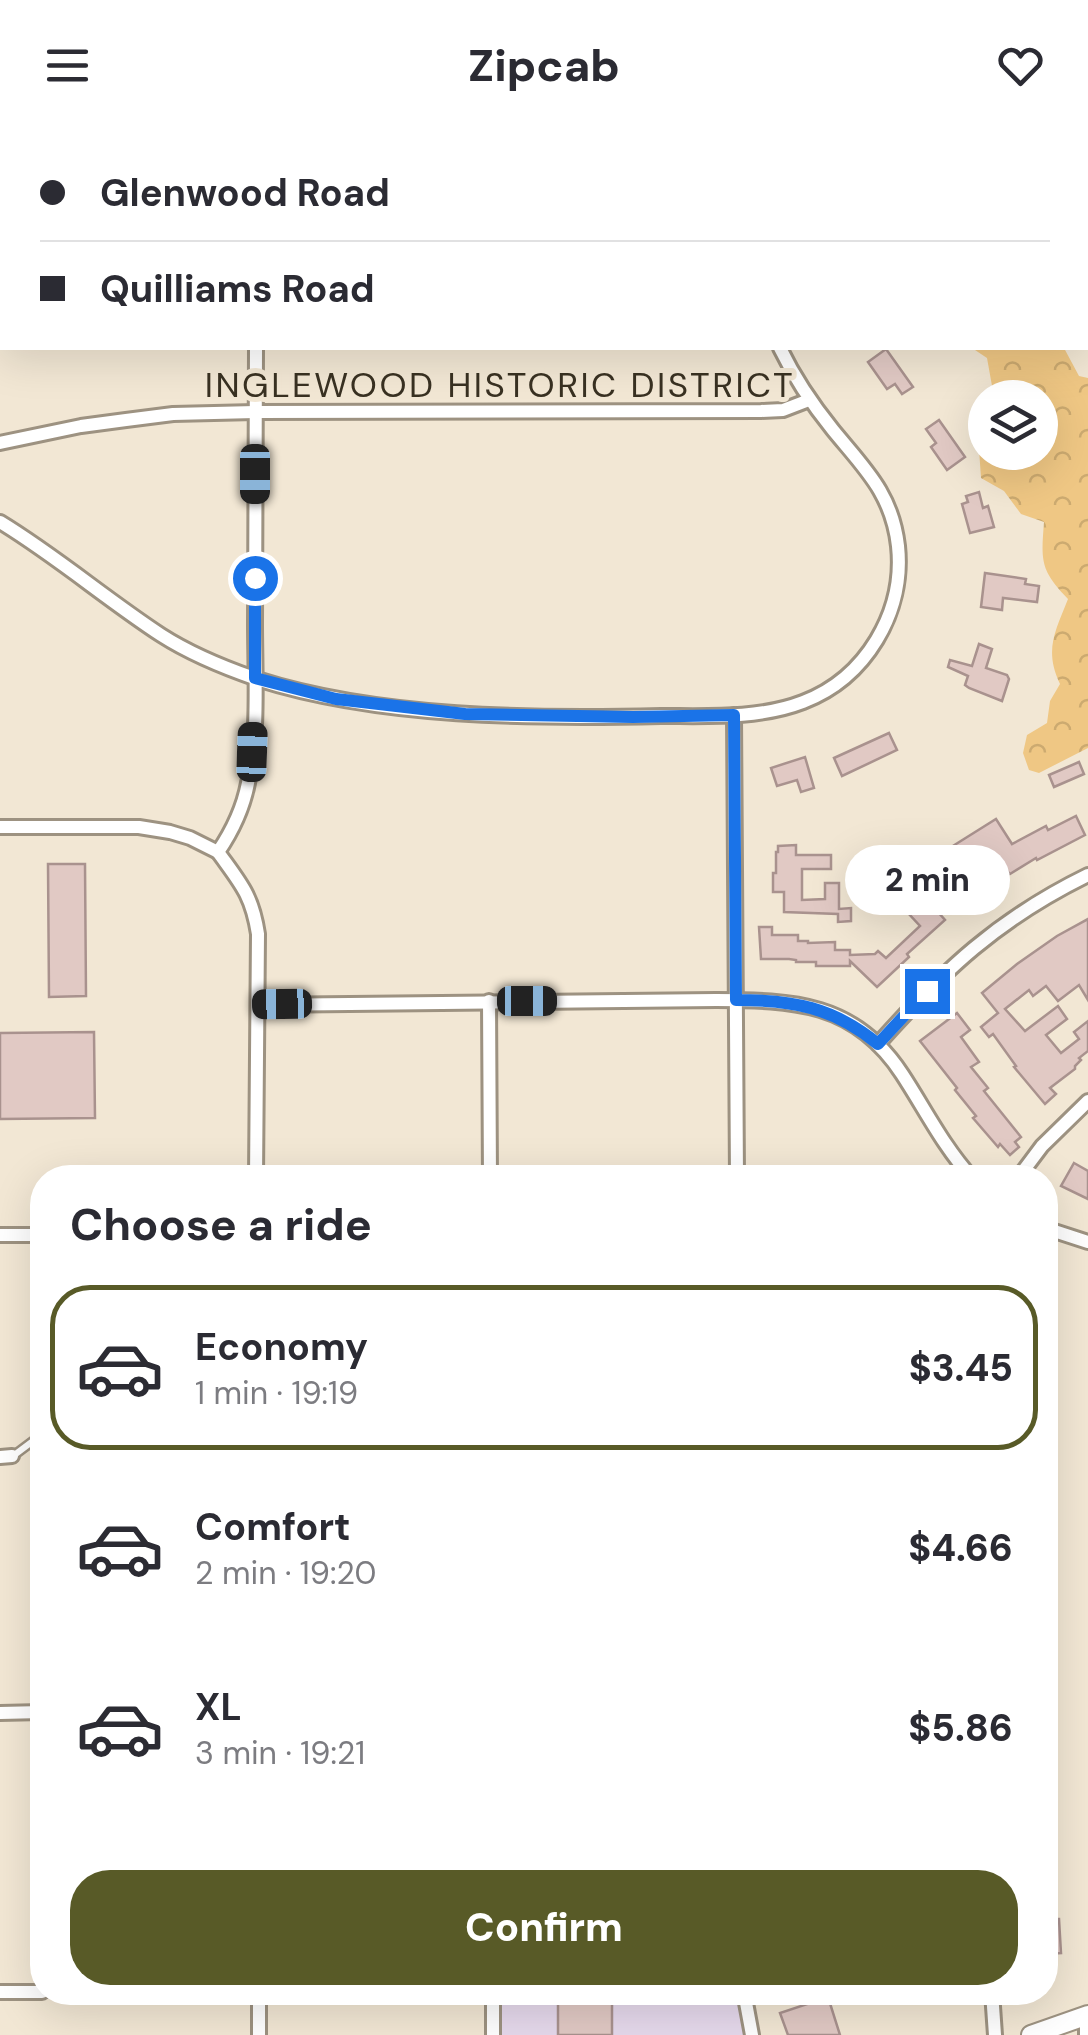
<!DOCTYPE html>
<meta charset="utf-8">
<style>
:root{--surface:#fff;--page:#f7f7f7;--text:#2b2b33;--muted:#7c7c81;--line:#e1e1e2;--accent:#585a27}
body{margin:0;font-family:"DM Sans",sans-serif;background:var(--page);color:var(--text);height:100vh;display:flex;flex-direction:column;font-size:38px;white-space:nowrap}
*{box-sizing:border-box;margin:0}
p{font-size:32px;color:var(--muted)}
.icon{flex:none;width:55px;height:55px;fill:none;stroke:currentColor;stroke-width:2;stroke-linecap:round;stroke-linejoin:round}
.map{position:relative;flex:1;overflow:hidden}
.sheet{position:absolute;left:30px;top:1035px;width:1028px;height:840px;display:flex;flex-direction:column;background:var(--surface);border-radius:40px;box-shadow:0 10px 40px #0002}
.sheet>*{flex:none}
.hud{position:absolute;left:0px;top:0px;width:1090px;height:220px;box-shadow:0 10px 40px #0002;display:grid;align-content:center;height:220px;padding:0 40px;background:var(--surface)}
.controls{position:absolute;left:968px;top:250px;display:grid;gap:20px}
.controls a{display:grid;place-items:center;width:90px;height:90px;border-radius:50%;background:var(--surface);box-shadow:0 10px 40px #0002;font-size:50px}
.end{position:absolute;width:45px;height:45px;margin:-22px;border:12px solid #1a73e8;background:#fff;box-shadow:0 0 0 5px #fff}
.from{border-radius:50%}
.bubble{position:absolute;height:70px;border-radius:35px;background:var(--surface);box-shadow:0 10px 40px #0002;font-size:32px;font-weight:800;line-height:70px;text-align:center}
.car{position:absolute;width:30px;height:60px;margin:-30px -15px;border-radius:12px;box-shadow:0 0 8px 2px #0007;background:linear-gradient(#222 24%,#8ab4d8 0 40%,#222 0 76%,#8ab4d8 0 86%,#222 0)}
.hud b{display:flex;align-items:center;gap:35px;height:95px;font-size:38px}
.hud b+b{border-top:2px solid var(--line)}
.hud i{width:25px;height:25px;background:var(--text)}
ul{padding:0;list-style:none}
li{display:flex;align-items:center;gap:30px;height:165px;margin:0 20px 15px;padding:0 20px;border:5px solid transparent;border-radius:40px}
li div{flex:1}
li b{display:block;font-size:38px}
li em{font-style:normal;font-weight:800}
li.active{border-color:var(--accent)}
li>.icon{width:90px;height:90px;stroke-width:1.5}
h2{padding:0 40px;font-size:45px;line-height:120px}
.action{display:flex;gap:20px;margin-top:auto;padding:20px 40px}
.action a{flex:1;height:115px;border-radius:40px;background:var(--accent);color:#fff;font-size:40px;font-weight:800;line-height:115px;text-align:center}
header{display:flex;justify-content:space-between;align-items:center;height:130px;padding:0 40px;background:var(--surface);font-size:45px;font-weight:800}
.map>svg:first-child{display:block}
.education{fill:#e6d9ec}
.forest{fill:url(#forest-crowns)}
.building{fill:#e1c9c4;stroke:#a9928e;stroke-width:2.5}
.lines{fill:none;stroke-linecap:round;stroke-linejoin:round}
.lane-casing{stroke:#9d9281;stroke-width:11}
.street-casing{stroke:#9d9281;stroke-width:18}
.secondary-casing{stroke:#9d9281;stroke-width:22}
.lane{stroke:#fff;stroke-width:6}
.street{stroke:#fff;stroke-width:12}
.secondary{stroke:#fff;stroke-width:18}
.route{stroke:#1a73e8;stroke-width:12}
.labels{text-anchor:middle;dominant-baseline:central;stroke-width:10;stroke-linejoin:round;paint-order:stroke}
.neighbourhood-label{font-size:35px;letter-spacing:2.5px;fill:#393122;stroke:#f2e7d4}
</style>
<header><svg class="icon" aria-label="menu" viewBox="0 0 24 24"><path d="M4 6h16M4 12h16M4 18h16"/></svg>Zipcab<svg class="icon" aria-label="heart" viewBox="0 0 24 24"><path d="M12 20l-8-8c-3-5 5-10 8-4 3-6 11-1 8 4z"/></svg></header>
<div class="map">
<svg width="1088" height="1905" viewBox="0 0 1088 1905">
<defs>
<pattern id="forest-crowns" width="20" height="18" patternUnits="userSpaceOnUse" patternTransform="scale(2.5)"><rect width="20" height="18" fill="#efc784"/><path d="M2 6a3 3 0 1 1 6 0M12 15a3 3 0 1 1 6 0" fill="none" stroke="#ccaa70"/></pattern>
</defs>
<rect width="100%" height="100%" fill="#f2e7d4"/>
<!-- education -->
<polygon class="education" points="502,1863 736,1863 744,1905 502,1905"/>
<!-- forest -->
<path class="forest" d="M972 218H1064L1079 246 1088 248V618L1039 643 1029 640 1023 623 1027 605 1047 593 1050 571 1060 554C1044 520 1055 502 1068 469 1040 440 1041 431 1044 392L1021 384 1004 361 981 348 979 319 985 293V322H1040V268L994 267 987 228Z"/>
<!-- building -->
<g class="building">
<polygon points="886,219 913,257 902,264 895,254 887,259 868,232"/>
<polygon points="939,290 965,327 947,340 931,317 936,313 926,299"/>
<polygon points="979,362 983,378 988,376 994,397 970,403 962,374 968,372 966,366"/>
<polygon points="985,443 1026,449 1025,454 1039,456 1037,472 1003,468 1002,480 981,477"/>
<polygon points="979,514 992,519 986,538 1007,545 1009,549 1002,571 969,558 965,555 968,546 948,537 950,530 972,536"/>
<polygon points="889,603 897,620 842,646 834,628"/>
<polygon points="805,627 814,658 801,662 797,650 777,656 771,638"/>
<polygon points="1079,632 1084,644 1054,657 1049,645"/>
<polygon points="1076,686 1085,705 1037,730 1036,728 1010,744 1008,742 984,761 959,728 956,730 948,719 996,689 1012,714 1046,696 1048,700"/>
<polygon points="796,715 796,725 831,725 831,739 802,739 802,770 825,769 825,753 839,753 839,779 851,778 851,791 838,792 838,784 784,782 784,762 773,762 773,743 776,743 776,722 778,722 778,716"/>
<polygon points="48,734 85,734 86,866 49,867"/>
<polygon points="882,744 882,760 892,771 881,780 869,765 868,745"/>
<polygon points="930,773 945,790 907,824 909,827 877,857 850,831 850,836 816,836 816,832 796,832 796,830 789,829 761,829 759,797 772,797 772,805 798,805 798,811 808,811 808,813 835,812 835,820 850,820 850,825 875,824 878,821 886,828 920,796 909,784 919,775 923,779"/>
<polygon points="1088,789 1088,870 1079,855 1058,871 1046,856 1033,866 1029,860 1005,879 1025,901 1058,876 1067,889 1046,905 1061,923 1079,909 1074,902 1088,891 1088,921 1079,928 1081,930 1075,936 1075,939 1050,958 1056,964 1045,974 1014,937 1016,936 993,904 989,907 981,897 998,883 982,863 1017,834 1057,806"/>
<polygon points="957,883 970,900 961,907 979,932 971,937 988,958 984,961 1021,1007 1015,1012 1019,1017 1010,1025 1000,1014 998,1017 973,988 976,986 955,960 957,958 920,911"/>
<polygon points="94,902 95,988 0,989 0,903"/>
<polygon points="1074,1033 1088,1041 1088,1069 1061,1056"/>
<polygon points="1045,1789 1059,1789 1061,1823 1046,1824"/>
<rect x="558" y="1862" width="54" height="43"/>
<polygon points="828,1867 840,1905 788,1905 780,1883"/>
</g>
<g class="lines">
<defs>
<polyline id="lane" points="13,1326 37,1308 42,1301"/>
<g id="street">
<polyline points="737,0 737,2"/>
<polyline points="758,0 780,2"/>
<polyline points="1017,0 1017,2"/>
<polyline points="0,1 264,0"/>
<path d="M256 218C255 309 255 401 255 493 255 541 259 606 248 653 243 679 233 700 218 722 241 754 252 765 258 804L256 1048"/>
<polyline points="0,313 81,296 126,290 173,284 255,282 761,281 783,280 809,270"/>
<path d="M0 392C56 426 106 469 161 505 189 523 225 538 257 549 379 588 533 589 661 586 708 586 759 589 803 572 866 548 905 482 898 416 892 363 864 338 833 300 812 274 794 247 780 218"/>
<polyline points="734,585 737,1048"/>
<polyline points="0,697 139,697 170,702 190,708 218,722"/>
<polyline points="489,871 490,1048"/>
<path d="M258 875 716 870C793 870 855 872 902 944 925 979 943 1016 972 1048"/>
<path d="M878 914C944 840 998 789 1088 745"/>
<polyline points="1018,1048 1042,1016 1088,971"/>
<polyline points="1045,1098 1088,1112"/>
<polyline points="0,1105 42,1105"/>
<polyline points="0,1327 12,1326"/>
<polyline points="0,1583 42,1582"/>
<polyline points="0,1862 42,1862"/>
<polyline points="259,1862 259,1905"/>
<polyline points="493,1862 493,1905"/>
<polyline points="744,1862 752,1905"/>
<polyline points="992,1862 995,1905"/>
<polyline points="1086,1886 1086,1905"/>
</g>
<polyline id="secondary" points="1031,1905 1088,1885"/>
</defs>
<!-- lane casing -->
<use href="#lane" class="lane-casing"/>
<!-- street casing -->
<use href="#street" class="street-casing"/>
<!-- secondary casing -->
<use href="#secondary" class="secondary-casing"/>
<!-- lane -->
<use href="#lane" class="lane"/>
<!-- street -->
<use href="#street" class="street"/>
<!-- secondary -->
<use href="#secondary" class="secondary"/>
</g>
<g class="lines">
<!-- route -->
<path class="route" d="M255 448V548L336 569 465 584 633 587 734 585 736 870C793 870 833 877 878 914L927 861"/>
</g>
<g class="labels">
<!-- neighbourhood labels -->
<g class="neighbourhood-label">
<text x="500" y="255">INGLEWOOD HISTORIC DISTRICT</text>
</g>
</g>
</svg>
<div class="controls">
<a><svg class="icon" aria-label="layers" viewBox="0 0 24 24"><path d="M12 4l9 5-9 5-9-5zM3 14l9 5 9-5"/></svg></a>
</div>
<i class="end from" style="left:255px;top:448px"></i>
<i class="end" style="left:927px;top:861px"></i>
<div class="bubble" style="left:845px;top:715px;width:165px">2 min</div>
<i class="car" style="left:255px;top:344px;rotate:180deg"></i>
<i class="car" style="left:252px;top:622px;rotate:2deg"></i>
<i class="car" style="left:527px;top:871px;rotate:90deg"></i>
<i class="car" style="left:282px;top:874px;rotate:269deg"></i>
<div class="hud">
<b><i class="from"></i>Glenwood Road</b>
<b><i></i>Quilliams Road</b>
</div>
<section class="sheet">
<h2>Choose a ride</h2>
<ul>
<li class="active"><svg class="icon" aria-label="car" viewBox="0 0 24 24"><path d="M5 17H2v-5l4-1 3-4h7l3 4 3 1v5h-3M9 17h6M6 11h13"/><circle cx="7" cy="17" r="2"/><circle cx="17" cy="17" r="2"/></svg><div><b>Economy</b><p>1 min · 19:19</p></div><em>$3.45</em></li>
<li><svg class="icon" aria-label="car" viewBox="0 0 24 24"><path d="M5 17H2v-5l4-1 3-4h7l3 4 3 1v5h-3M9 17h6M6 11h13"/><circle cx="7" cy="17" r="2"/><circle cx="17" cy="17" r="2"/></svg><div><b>Comfort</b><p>2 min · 19:20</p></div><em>$4.66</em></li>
<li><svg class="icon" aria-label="car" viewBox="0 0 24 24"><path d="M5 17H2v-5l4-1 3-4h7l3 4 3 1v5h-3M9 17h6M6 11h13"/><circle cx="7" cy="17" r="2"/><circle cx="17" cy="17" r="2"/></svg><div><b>XL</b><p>3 min · 19:21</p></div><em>$5.86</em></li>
</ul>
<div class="action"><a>Confirm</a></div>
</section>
</div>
